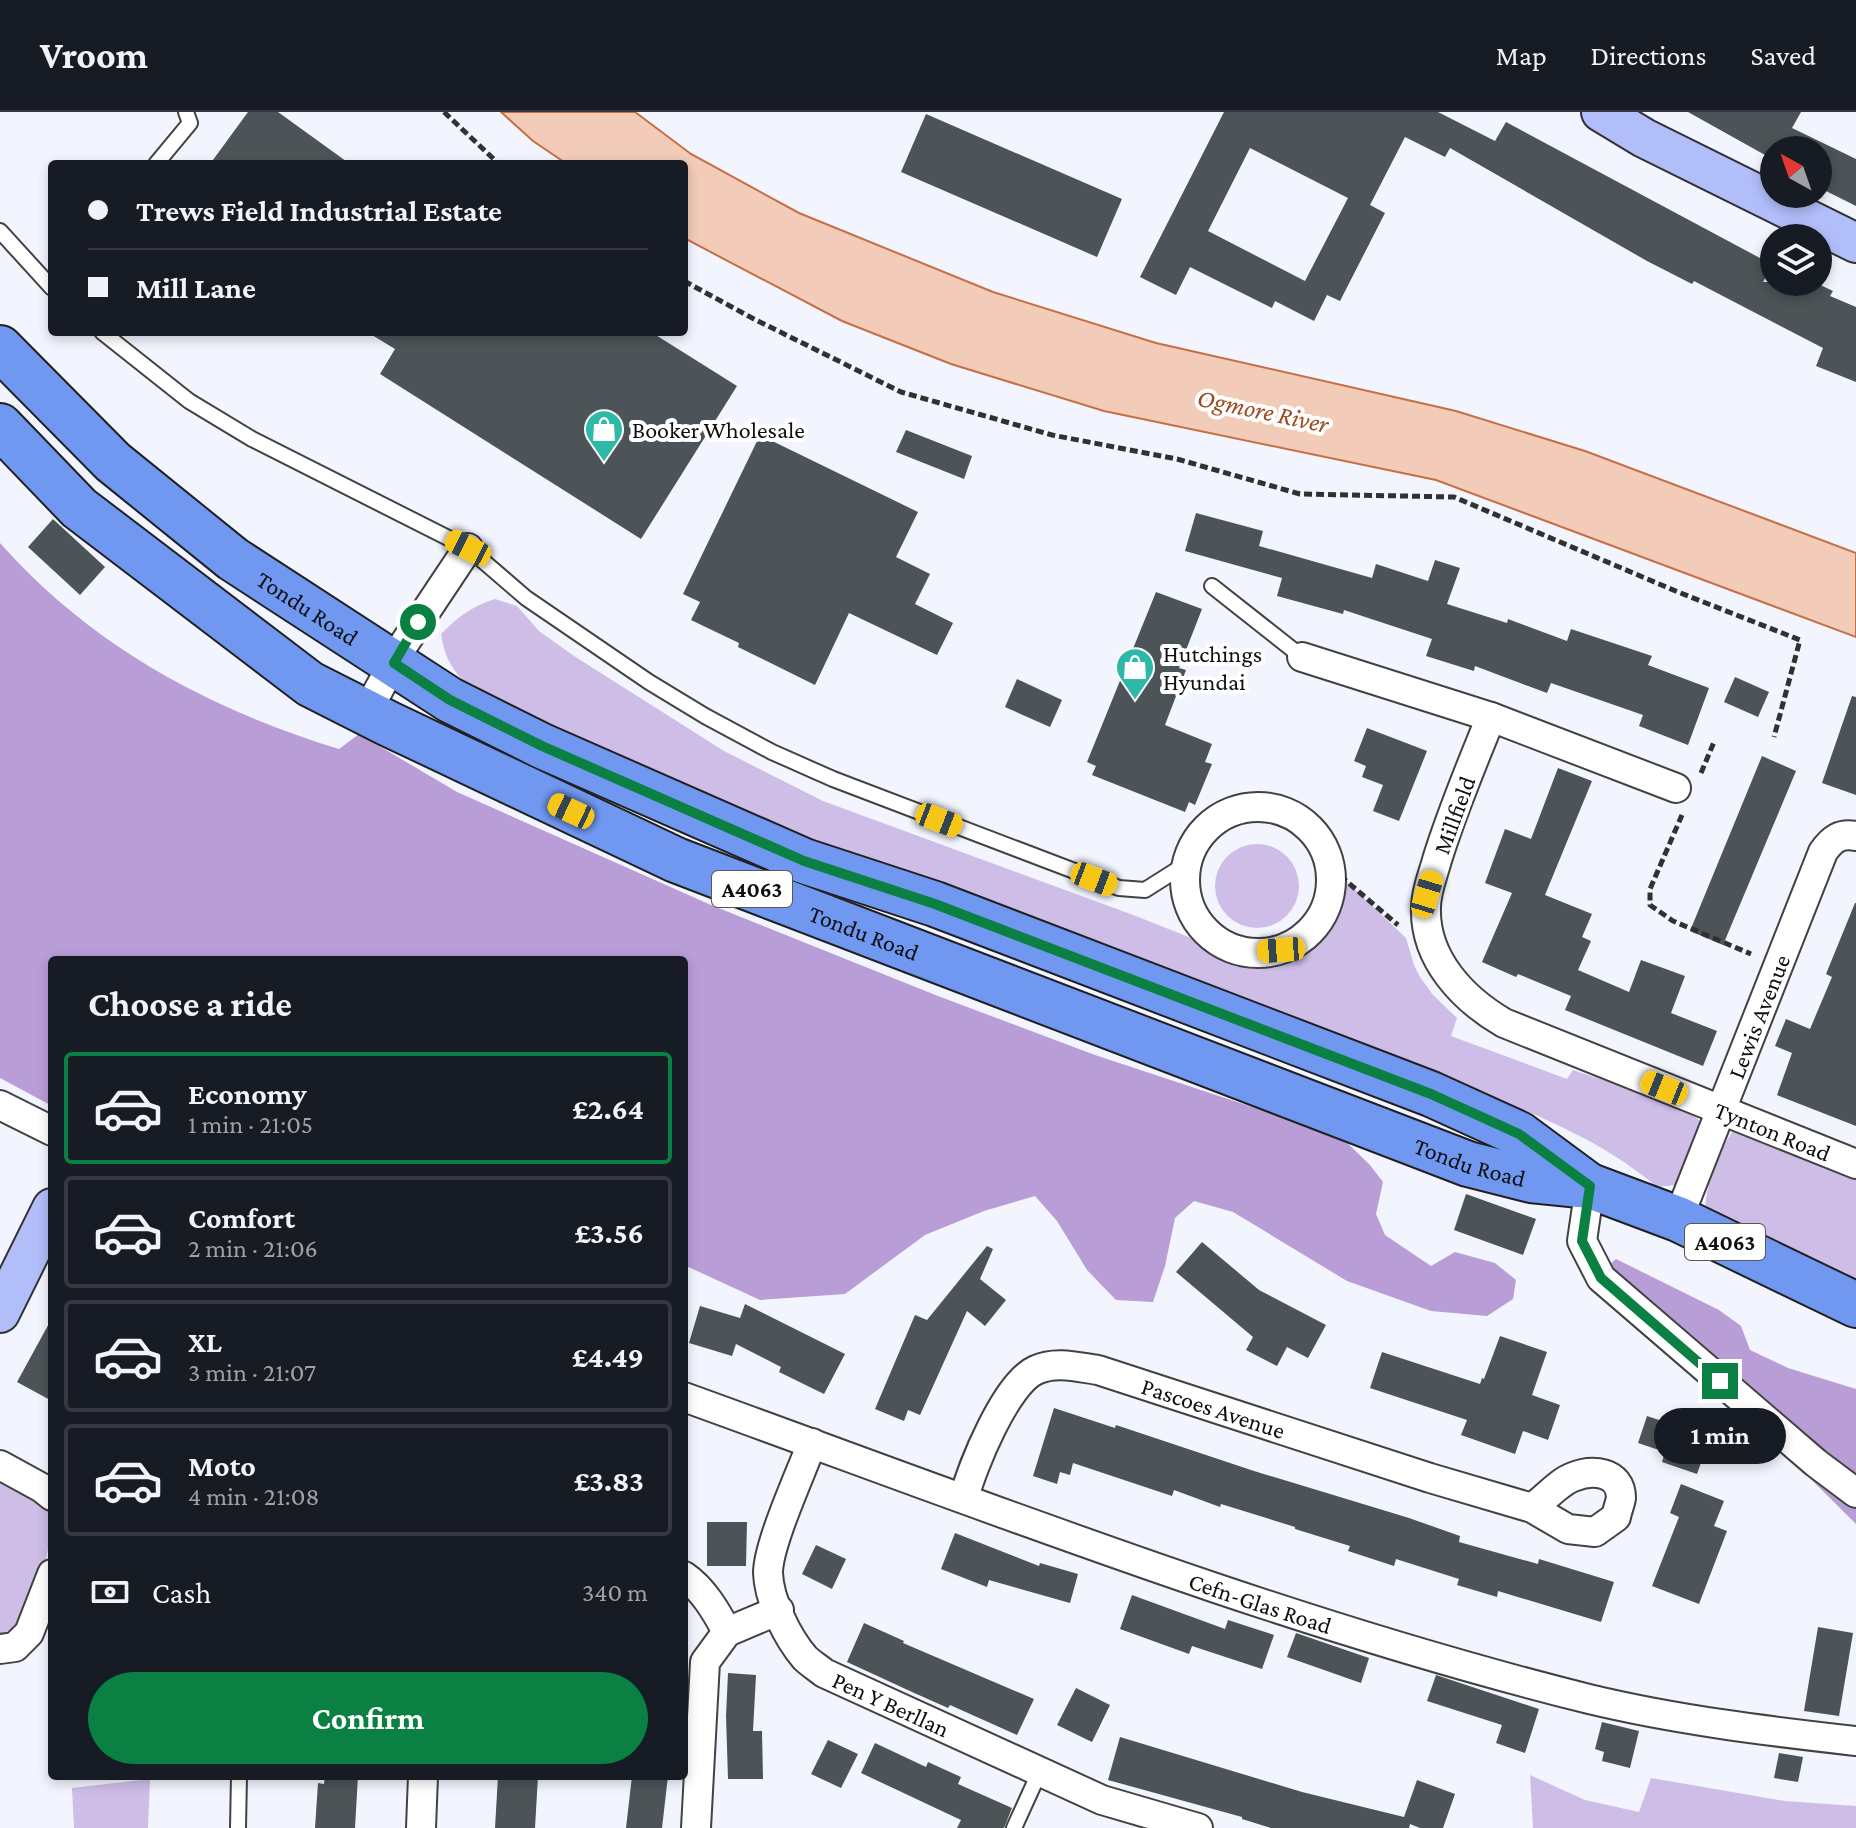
<!DOCTYPE html>
<meta charset="utf-8">
<style>
:root{--surface:#171b24;--page:#242831;--text:#f1f3f6;--muted:#9ea1a6;--line:#363941;--accent:#0b8043}
body{margin:0;font-family:"Crimson Pro",serif;background:var(--page);color:var(--text);height:100vh;display:flex;flex-direction:column;font-size:30px;white-space:nowrap}
*{box-sizing:border-box;margin:0}
p{font-size:26px;color:var(--muted)}
.icon{flex:none;width:44px;height:44px;fill:none;stroke:currentColor;stroke-width:2;stroke-linecap:round;stroke-linejoin:round}
.map{position:relative;flex:1;overflow:hidden}
.details{position:absolute;left:48px;top:844px;width:640px;height:824px;display:flex;flex-direction:column;background:var(--surface);border-radius:8px;box-shadow:0 4px 12px #0003}
.details>*{flex:none}
.top-card{position:absolute;left:48px;top:48px;width:640px;height:176px;border-radius:8px;box-shadow:0 4px 12px #0003;display:grid;align-content:center;height:176px;padding:0 40px;background:var(--surface)}
.needle{width:52px;rotate:320deg}
.buttons{position:absolute;left:1760px;top:24px;display:grid;gap:16px}
.buttons a{display:grid;place-items:center;width:72px;height:72px;border-radius:50%;background:var(--surface);box-shadow:0 4px 12px #0003;font-size:40px}
.end{position:absolute;width:36px;height:36px;margin:-18px;border:10px solid #0b8043;background:#fff;box-shadow:0 0 0 4px #fff}
.from{border-radius:50%}
.bubble{position:absolute;height:56px;border-radius:28px;background:var(--surface);box-shadow:0 4px 12px #0003;font-size:26px;font-weight:700;line-height:56px;text-align:center}
.car{position:absolute;width:24px;height:48px;margin:-24px -12px;border-radius:10px;box-shadow:0 0 6px 2px #0007;background:linear-gradient(#f5c518 24%,#345 0 40%,#f5c518 0 76%,#345 0 86%,#f5c518 0)}
.top-card b{display:flex;align-items:center;gap:28px;height:76px;font-size:30px}
.top-card b+b{border-top:2px solid var(--line)}
.top-card i{width:20px;height:20px;background:var(--text)}
ul{padding:0;list-style:none}
li{display:flex;align-items:center;gap:24px;height:112px;margin:0 16px 12px;padding:0 24px;border:4px solid var(--line);border-radius:8px}
li div{flex:1}
li b{display:block;font-size:30px}
li em{font-style:normal;font-weight:700}
li.selected{border-color:var(--accent)}
li>.icon{width:72px;height:72px;stroke-width:1.5}
h2{padding:0 40px;font-size:36px;line-height:96px}
.pay{display:flex;align-items:center;gap:20px;height:88px;padding:0 40px;font-size:30px}
.pay p{margin-inline-start:auto}
.action{display:flex;gap:16px;margin-top:auto;padding:16px 40px}
.action a{flex:1;height:92px;border-radius:48px;background:var(--accent);color:#fff;font-size:32px;font-weight:700;line-height:92px;text-align:center}
header{display:flex;align-items:center;gap:48px;box-sizing:border-box;height:112px;padding:0 40px;background:var(--surface);border-bottom:2px solid var(--line)}
header strong{font-size:38px}
nav{display:flex;gap:44px;margin-inline-start:auto;font-size:28px}
.map>svg:first-child{display:block}
.green{fill:#cebde7}
.forest{fill:#b99dd7}
.water{fill:#f3cbb9;stroke:#c66f44;stroke-width:2}
.building{fill:#4c5457;fill-rule:evenodd}
.lines{fill:none;stroke-linecap:round;stroke-linejoin:round}
.lane-casing{stroke:#424242;stroke-width:18}
.street-casing{stroke:#424242;stroke-width:32}
.secondary-casing{stroke:#313131;stroke-width:42}
.primary-casing{stroke:#202020;stroke-width:48}
.path{stroke:#313131;stroke-width:5;stroke-dasharray:8 4;stroke-linecap:butt}
.lane{stroke:#fff;stroke-width:14}
.street{stroke:#fff;stroke-width:28}
.secondary{stroke:#b1befa;stroke-width:38}
.primary{stroke:#7098f1;stroke-width:44}
.route{stroke:#0b8043;stroke-width:10}
.labels{text-anchor:middle;dominant-baseline:central;stroke-width:8;stroke-linejoin:round;paint-order:stroke}
.shield{fill:#fff;stroke:#575757;stroke-width:2}
.shield-label{font-size:22px;font-weight:bold;fill:#0f0f0f}
.poi-label{font-size:24px;fill:#0f0f0f;stroke:#fff;text-anchor:start}
.street-label{font-size:24px;fill:#0f0f0f;stroke:#fff}
.water-label{font-size:26px;font-style:italic;fill:#9b4c1f;stroke:#fff}
</style>
<header>
<strong>Vroom</strong>
<nav><a>Map</a><a>Directions</a><a>Saved</a></nav>
</header>
<div class="map">
<svg width="1856" height="1716" viewBox="0 0 1856 1716">
<rect width="100%" height="100%" fill="#f2f5fe"/>
<!-- green -->
<g class="green">
<path d="M495 487 517 494 539 519 574 544 724 639 823 689 1136 804 1236 844 1273 846 1291 840 1313 827 1346 769 1406 826 1414 853 1420 865 1433 883 1457 906 1451 924 1567 967 1573 958C1604 969 1689 991 1706 1015L1685 1066 1676 1073 1657 1075C1605 1031 1548 1008 1486 982L809 728 581 636 470 576C453 559 444 545 441 522 458 505 472 494 495 487Z"/>
<circle cx="1257" cy="774" r="42"/>
<path d="M1739 1019 1856 1066V1172L1705 1098C1706 1072 1718 1042 1732 1020Z"/>
<path d="M0 1366C14 1374 40 1383 48 1396 61 1417 33 1491 20 1510 15 1518 8 1521 0 1525Z"/>
<polygon points="1530,1663 1585,1688 1639,1700 1651,1666 1785,1689 1856,1694 1856,1716 1533,1716"/>
<polygon points="150,1667 148,1716 74,1716 72,1676"/>
</g>
<!-- forest -->
<g class="forest">
<path d="M0 431C91 534 209 597 339 637L359 622 457 680 711 793 938 884 1095 943 1340 1024 1370 1053 1383 1070 1376 1102 1385 1123 1431 1154 1455 1140 1495 1151 1516 1168 1513 1187 1487 1204 1431 1199 1347 1169 1233 1100 1194 1089 1175 1106 1165 1154 1153 1190 1116 1188 1087 1158 1057 1109 1035 1084 984 1099 925 1123 845 1182 760 1188 684 1153V848H52V994L0 966Z"/>
<polygon points="1616,1147 1719,1198 1741,1214 1750,1238 1788,1256 1856,1277 1856,1412 1700,1257 1609,1162 1609,1153"/>
</g>
<!-- water -->
<polygon class="water" points="501,0 635,0 691,42 799,101 993,180 1156,231 1456,299 1585,339 1856,441 1856,525 1436,368 1104,299 951,252 842,209 684,126 684,52 567,52 533,29"/>
<!-- building -->
<g class="building">
<polygon points="248,0 278,0 350,52 210,52"/>
<path d="M1224 0H1438L1495 29 1506 10 1773 153 1763 170H1814L1833 179 1830 184 1856 195V270L1816 254 1823 236 1694 169 1692 172 1647 149 1450 36 1445 45 1405 25 1370 93 1385 101 1340 189 1327 183 1314 209 1275 189 1272 196 1190 155 1176 183 1140 165ZM1250 36 1348 86 1305 169 1208 119Z"/>
<polygon points="1688,0 1801,0 1792,16 1856,47 1856,94 1818,75 1818,38 1774,38 1774,48"/>
<polygon points="926,2 1122,87 1097,145 901,60"/>
<polygon points="367,220 651,220 737,274 641,427 380,262 395,237"/>
<polygon points="906,318 972,344 964,367 896,340"/>
<polygon points="760,323 918,400 896,445 930,462 915,492 953,511 937,543 849,501 815,573 738,535 739,531 691,508 700,490 683,482"/>
<polygon points="1196,401 1263,419 1259,434 1372,466 1376,452 1428,469 1435,448 1460,456 1447,492 1507,511 1508,507 1567,529 1571,517 1652,544 1648,553 1709,576 1688,633 1639,614 1643,603 1551,571 1547,581 1475,554 1474,559 1426,544 1432,527 1344,498 1343,502 1277,484 1282,466 1185,439"/>
<polygon points="53,407 105,455 80,483 28,435"/>
<polygon points="1156,480 1202,497 1179,556 1186,558 1165,613 1212,632 1205,650 1212,652 1195,693 1189,690 1185,700 1092,663 1096,654 1087,650"/>
<polygon points="1735,565 1769,580 1758,605 1724,590"/>
<polygon points="1017,567 1062,588 1050,615 1005,595"/>
<polygon points="1852,584 1856,585 1856,683 1822,671"/>
<polygon points="1367,616 1427,639 1399,709 1373,699 1383,673 1362,665 1366,654 1354,649"/>
<polygon points="1762,644 1796,659 1723,833 1690,819"/>
<polygon points="1558,656 1592,669 1545,783 1592,802 1582,825 1591,829 1578,858 1629,880 1641,848 1685,864 1671,901 1717,919 1703,954 1565,898 1571,884 1518,862 1516,865 1482,850 1512,781 1485,771 1505,717 1531,727"/>
<polygon points="1855,791 1856,791 1856,1014 1777,983 1792,941 1775,934 1786,907 1810,917 1832,865 1826,862"/>
<polygon points="1466,1082 1536,1107 1523,1143 1454,1118"/>
<polygon points="1202,1130 1259,1178 1326,1213 1308,1246 1287,1235 1277,1254 1246,1238 1253,1225 1176,1160"/>
<polygon points="987,1134 993,1137 980,1167 1006,1188 985,1214 967,1199 920,1303 908,1298 904,1309 875,1297 915,1203 927,1208"/>
<polygon points="745,1192 845,1242 824,1282 779,1260 781,1255 736,1232 732,1244 689,1231 700,1194 740,1206"/>
<polygon points="52,1206 52,1289 17,1270"/>
<polygon points="1500,1224 1547,1240 1532,1283 1560,1293 1548,1328 1523,1319 1515,1342 1461,1323 1467,1308 1370,1276 1382,1240 1480,1272 1482,1266 1484,1267"/>
<polygon points="1054,1296 1115,1316 1116,1313 1254,1359 1409,1406 1460,1424 1459,1430 1538,1452 1539,1447 1614,1470 1601,1510 1498,1479 1497,1485 1457,1473 1459,1467 1396,1447 1394,1454 1348,1439 1350,1434 1295,1417 1295,1415 1221,1392 1220,1395 1174,1378 1172,1384 1073,1351 1070,1363 1060,1360 1057,1372 1033,1364"/>
<polygon points="1647,1304 1710,1325 1697,1362 1662,1350 1665,1340 1638,1331"/>
<polygon points="1681,1372 1724,1389 1714,1414 1727,1419 1699,1492 1652,1474 1679,1405 1670,1401"/>
<polygon points="707,1410 747,1410 746,1454 707,1454"/>
<polygon points="955,1421 1039,1454 1040,1451 1078,1462 1070,1491 989,1468 987,1475 941,1457"/>
<polygon points="816,1433 846,1447 832,1477 802,1462"/>
<polygon points="1132,1483 1225,1517 1228,1508 1274,1523 1262,1557 1192,1534 1189,1542 1120,1517"/>
<polygon points="864,1511 904,1529 903,1531 1034,1587 1017,1623 950,1593 948,1596 912,1580 847,1550"/>
<polygon points="1818,1515 1853,1521 1839,1604 1804,1599"/>
<polygon points="1296,1521 1369,1546 1361,1571 1287,1545"/>
<polygon points="728,1561 756,1563 753,1619 762,1619 763,1667 728,1667 726,1604"/>
<polygon points="1436,1563 1539,1597 1525,1641 1496,1631 1502,1613 1427,1589"/>
<polygon points="1076,1576 1110,1593 1092,1630 1057,1613"/>
<polygon points="1602,1610 1639,1619 1630,1656 1602,1649 1604,1640 1595,1637"/>
<polygon points="1120,1625 1302,1680 1404,1705 1417,1668 1455,1682 1443,1716 1420,1716 1410,1712 1409,1716 1271,1716 1242,1707 1242,1705 1108,1668"/>
<polygon points="828,1628 858,1642 841,1676 811,1662"/>
<polygon points="875,1631 926,1655 928,1650 961,1665 958,1672 1012,1696 1004,1716 957,1716 961,1708 861,1661"/>
<polygon points="1779,1641 1803,1645 1798,1670 1774,1666"/>
<polygon points="325,1664 358,1664 355,1716 315,1716 318,1671 324,1672"/>
<polygon points="498,1664 538,1664 535,1716 495,1716"/>
<polygon points="632,1664 668,1664 662,1716 626,1716"/>
</g>
<g class="lines">
<defs>
<g id="lane">
<polyline points="156,52 190,11 186,0"/>
<polyline points="0,119 52,176"/>
<polyline points="102,220 189,289 252,327 468,436 526,486 649,570 705,604 772,640 833,667 1119,776 1145,778 1186,752"/>
<polyline points="1212,474 1302,545"/>
<polyline points="238,1716 239,1664"/>
<polyline points="1014,1716 1039,1661"/>
</g>
<g id="street">
<polyline points="1302,545 1491,605"/>
<polyline points="366,601 402,535 468,436"/>
<path id="s1" d="M1676 676 1491 605C1472 652 1452 699 1437 748 1433 763 1426 779 1426 795 1424 847 1463 887 1504 911L1856 1052"/>
<circle cx="1258" cy="768" r="73"/>
<polyline points="0,993 52,1019"/>
<polyline points="1590,1074 1582,1129 1601,1166 1816,1351 1856,1381"/>
<path id="s2" d="M1678 1107 1823 740C1832 727 1840 721 1856 724"/>
<path id="s3" d="M684 1285C983 1393 1280 1510 1589 1587 1676 1608 1767 1619 1856 1629"/>
<path id="s4" d="M812 1331C801 1361 768 1432 768 1461 769 1488 787 1525 805 1546 810 1551 818 1556 824 1561L1102 1688 1198 1716"/>
<polyline points="0,1353 42,1376 52,1384"/>
<path id="s5" d="M964 1386C972 1355 1006 1271 1036 1258 1056 1249 1077 1255 1098 1258L1430 1366 1532 1396C1545 1387 1559 1370 1573 1365 1592 1357 1621 1359 1621 1386 1620 1392 1617 1399 1616 1405L1595 1420 1568 1417 1532 1396"/>
<path d="M684 1464C703 1477 716 1499 727 1520"/>
<polyline points="0,1537 15,1535 29,1521 52,1462"/>
<polyline points="421,1716 423,1664"/>
<polyline points="696,1716 705,1550 727,1520 779,1498"/>
</g>
<g id="secondary">
<polyline points="1601,0 1644,26 1856,131"/>
<polyline points="0,1201 52,1096"/>
</g>
<g id="primary">
<path id="s6" d="M0 236 113 350 233 447 450 588 542 634 804 749 935 792 1431 982 1519 1022 1588 1073"/>
<path id="s7" d="M0 314 79 396 310 572 389 612 676 748 1468 1052 1531 1068 1590 1074 1678 1107 1856 1193"/>
</g>
</defs>
<!-- lane casing -->
<use href="#lane" class="lane-casing"/>
<!-- street casing -->
<use href="#street" class="street-casing"/>
<!-- secondary casing -->
<use href="#secondary" class="secondary-casing"/>
<!-- primary casing -->
<use href="#primary" class="primary-casing"/>
<!-- path -->
<g class="path">
<polyline points="444,0 499,52"/>
<polyline points="684,169 754,207 901,280 1052,323 1177,347 1300,382 1454,385 1678,480 1800,528 1774,625"/>
<polyline points="1701,661 1714,630"/>
<polyline points="1682,703 1650,777 1650,793 1673,809 1751,842"/>
<polyline points="1331,756 1398,813"/>
</g>
<!-- lane -->
<use href="#lane" class="lane"/>
<!-- street -->
<use href="#street" class="street"/>
<!-- secondary -->
<use href="#secondary" class="secondary"/>
<!-- primary -->
<use href="#primary" class="primary"/>
</g>
<g class="lines">
<!-- route -->
<polyline class="route" points="418,510 394,551 450,588 542,634 804,749 935,792 1431,982 1519,1022 1590,1074 1582,1129 1601,1166 1720,1269"/>
</g>
<!-- icons -->
<defs>
<symbol id="shop-pin" viewBox="-11 -11 22 30"><path d="M0 17L-7.5 6A9.5 9.5 0 1 1 7.5 6Z" fill="#2eb8a7" stroke="#fff"/><path d="M-5-2.5h2.3a2.7 3.5 0 0 1 5.4 0H5L5.5 6h-11ZM-1.5-2.5h3a1.5 2.3 0 0 0-3 0Z" fill="#fff"/></symbol>
</defs>
<g fill-rule="evenodd">
<use href="#shop-pin" x="582" y="295" width="44" height="60"/>
<use href="#shop-pin" x="1113" y="533" width="44" height="60"/>
</g>
<g class="labels">
<!-- shield labels -->
<g class="shield">
<rect x="712" y="759" width="80" height="36" rx="6"/>
<rect x="1685" y="1112" width="80" height="36" rx="6"/>
</g>
<g class="shield-label">
<text x="752" y="777">A4063</text>
<text x="1725" y="1130">A4063</text>
</g>
<!-- poi labels -->
<g class="poi-label">
<text x="632" y="317">Booker Wholesale</text>
<text x="1163" y="541">Hutchings<tspan x="1163" dy="28">Hyundai</tspan></text>
</g>
<!-- street labels -->
<g class="street-label">
<text stroke="none"><textPath href="#s6" startOffset="404">Tondu Road</textPath></text>
<text transform="translate(1454 703) rotate(-70)">Millfield</text>
<text stroke="none"><textPath href="#s7" startOffset="1012">Tondu Road</textPath></text>
<text stroke="none"><textPath href="#s2" startOffset="218">Lewis Avenue</textPath></text>
<text stroke="none"><textPath href="#s1" startOffset="836">Tynton Road</textPath></text>
<text stroke="none"><textPath href="#s7" startOffset="1660">Tondu Road</textPath></text>
<text stroke="none"><textPath href="#s5" startOffset="334">Pascoes Avenue</textPath></text>
<text stroke="none"><textPath href="#s3" startOffset="612">Cefn-Glas Road</textPath></text>
<text stroke="none"><textPath href="#s4" startOffset="330">Pen Y Berllan</textPath></text>
</g>
<!-- water labels -->
<g class="water-label">
<text transform="translate(1263 299) rotate(12)">Ogmore River</text>
</g>
</g>
</svg>
<div class="buttons">
<a><svg class="needle" viewBox="-14 -14 28 28"><path d="M0-13l5 13h-10z" fill="#e53935"/><path d="M0 13l5-13h-10z" fill="#9ea1a6"/></svg></a>
<a><svg class="icon" aria-label="layers" viewBox="0 0 24 24"><path d="M12 4l9 5-9 5-9-5zM3 14l9 5 9-5"/></svg></a>
</div>
<i class="end from" style="left:418px;top:510px"></i>
<i class="end" style="left:1720px;top:1269px"></i>
<div class="bubble" style="left:1654px;top:1296px;width:132px">1 min</div>
<i class="car" style="left:468px;top:436px;rotate:297deg"></i>
<i class="car" style="left:571px;top:699px;rotate:295deg"></i>
<i class="car" style="left:939px;top:708px;rotate:111deg"></i>
<i class="car" style="left:1094px;top:767px;rotate:111deg"></i>
<i class="car" style="left:1427px;top:782px;rotate:17deg"></i>
<i class="car" style="left:1281px;top:838px;rotate:266deg"></i>
<i class="car" style="left:1664px;top:976px;rotate:292deg"></i>
<div class="top-card">
<b><i class="from"></i>Trews Field Industrial Estate</b>
<b><i></i>Mill Lane</b>
</div>
<section class="details">
<h2>Choose a ride</h2>
<ul>
<li class="selected"><svg class="icon" aria-label="car" viewBox="0 0 24 24"><path d="M5 17H2v-5l4-1 3-4h7l3 4 3 1v5h-3M9 17h6M6 11h13"/><circle cx="7" cy="17" r="2"/><circle cx="17" cy="17" r="2"/></svg><div><b>Economy</b><p>1 min · 21:05</p></div><em>£2.64</em></li>
<li><svg class="icon" aria-label="car" viewBox="0 0 24 24"><path d="M5 17H2v-5l4-1 3-4h7l3 4 3 1v5h-3M9 17h6M6 11h13"/><circle cx="7" cy="17" r="2"/><circle cx="17" cy="17" r="2"/></svg><div><b>Comfort</b><p>2 min · 21:06</p></div><em>£3.56</em></li>
<li><svg class="icon" aria-label="car" viewBox="0 0 24 24"><path d="M5 17H2v-5l4-1 3-4h7l3 4 3 1v5h-3M9 17h6M6 11h13"/><circle cx="7" cy="17" r="2"/><circle cx="17" cy="17" r="2"/></svg><div><b>XL</b><p>3 min · 21:07</p></div><em>£4.49</em></li>
<li><svg class="icon" aria-label="car" viewBox="0 0 24 24"><path d="M5 17H2v-5l4-1 3-4h7l3 4 3 1v5h-3M9 17h6M6 11h13"/><circle cx="7" cy="17" r="2"/><circle cx="17" cy="17" r="2"/></svg><div><b>Moto</b><p>4 min · 21:08</p></div><em>£3.83</em></li>
</ul>
<div class="pay"><svg class="icon" aria-label="cash" viewBox="0 0 24 24"><path d="M3 7h18v10H3z"/><circle cx="12" cy="12" r="2"/></svg>Cash<p>340 m</p></div>
<div class="action"><a>Confirm</a></div>
</section>
</div>
